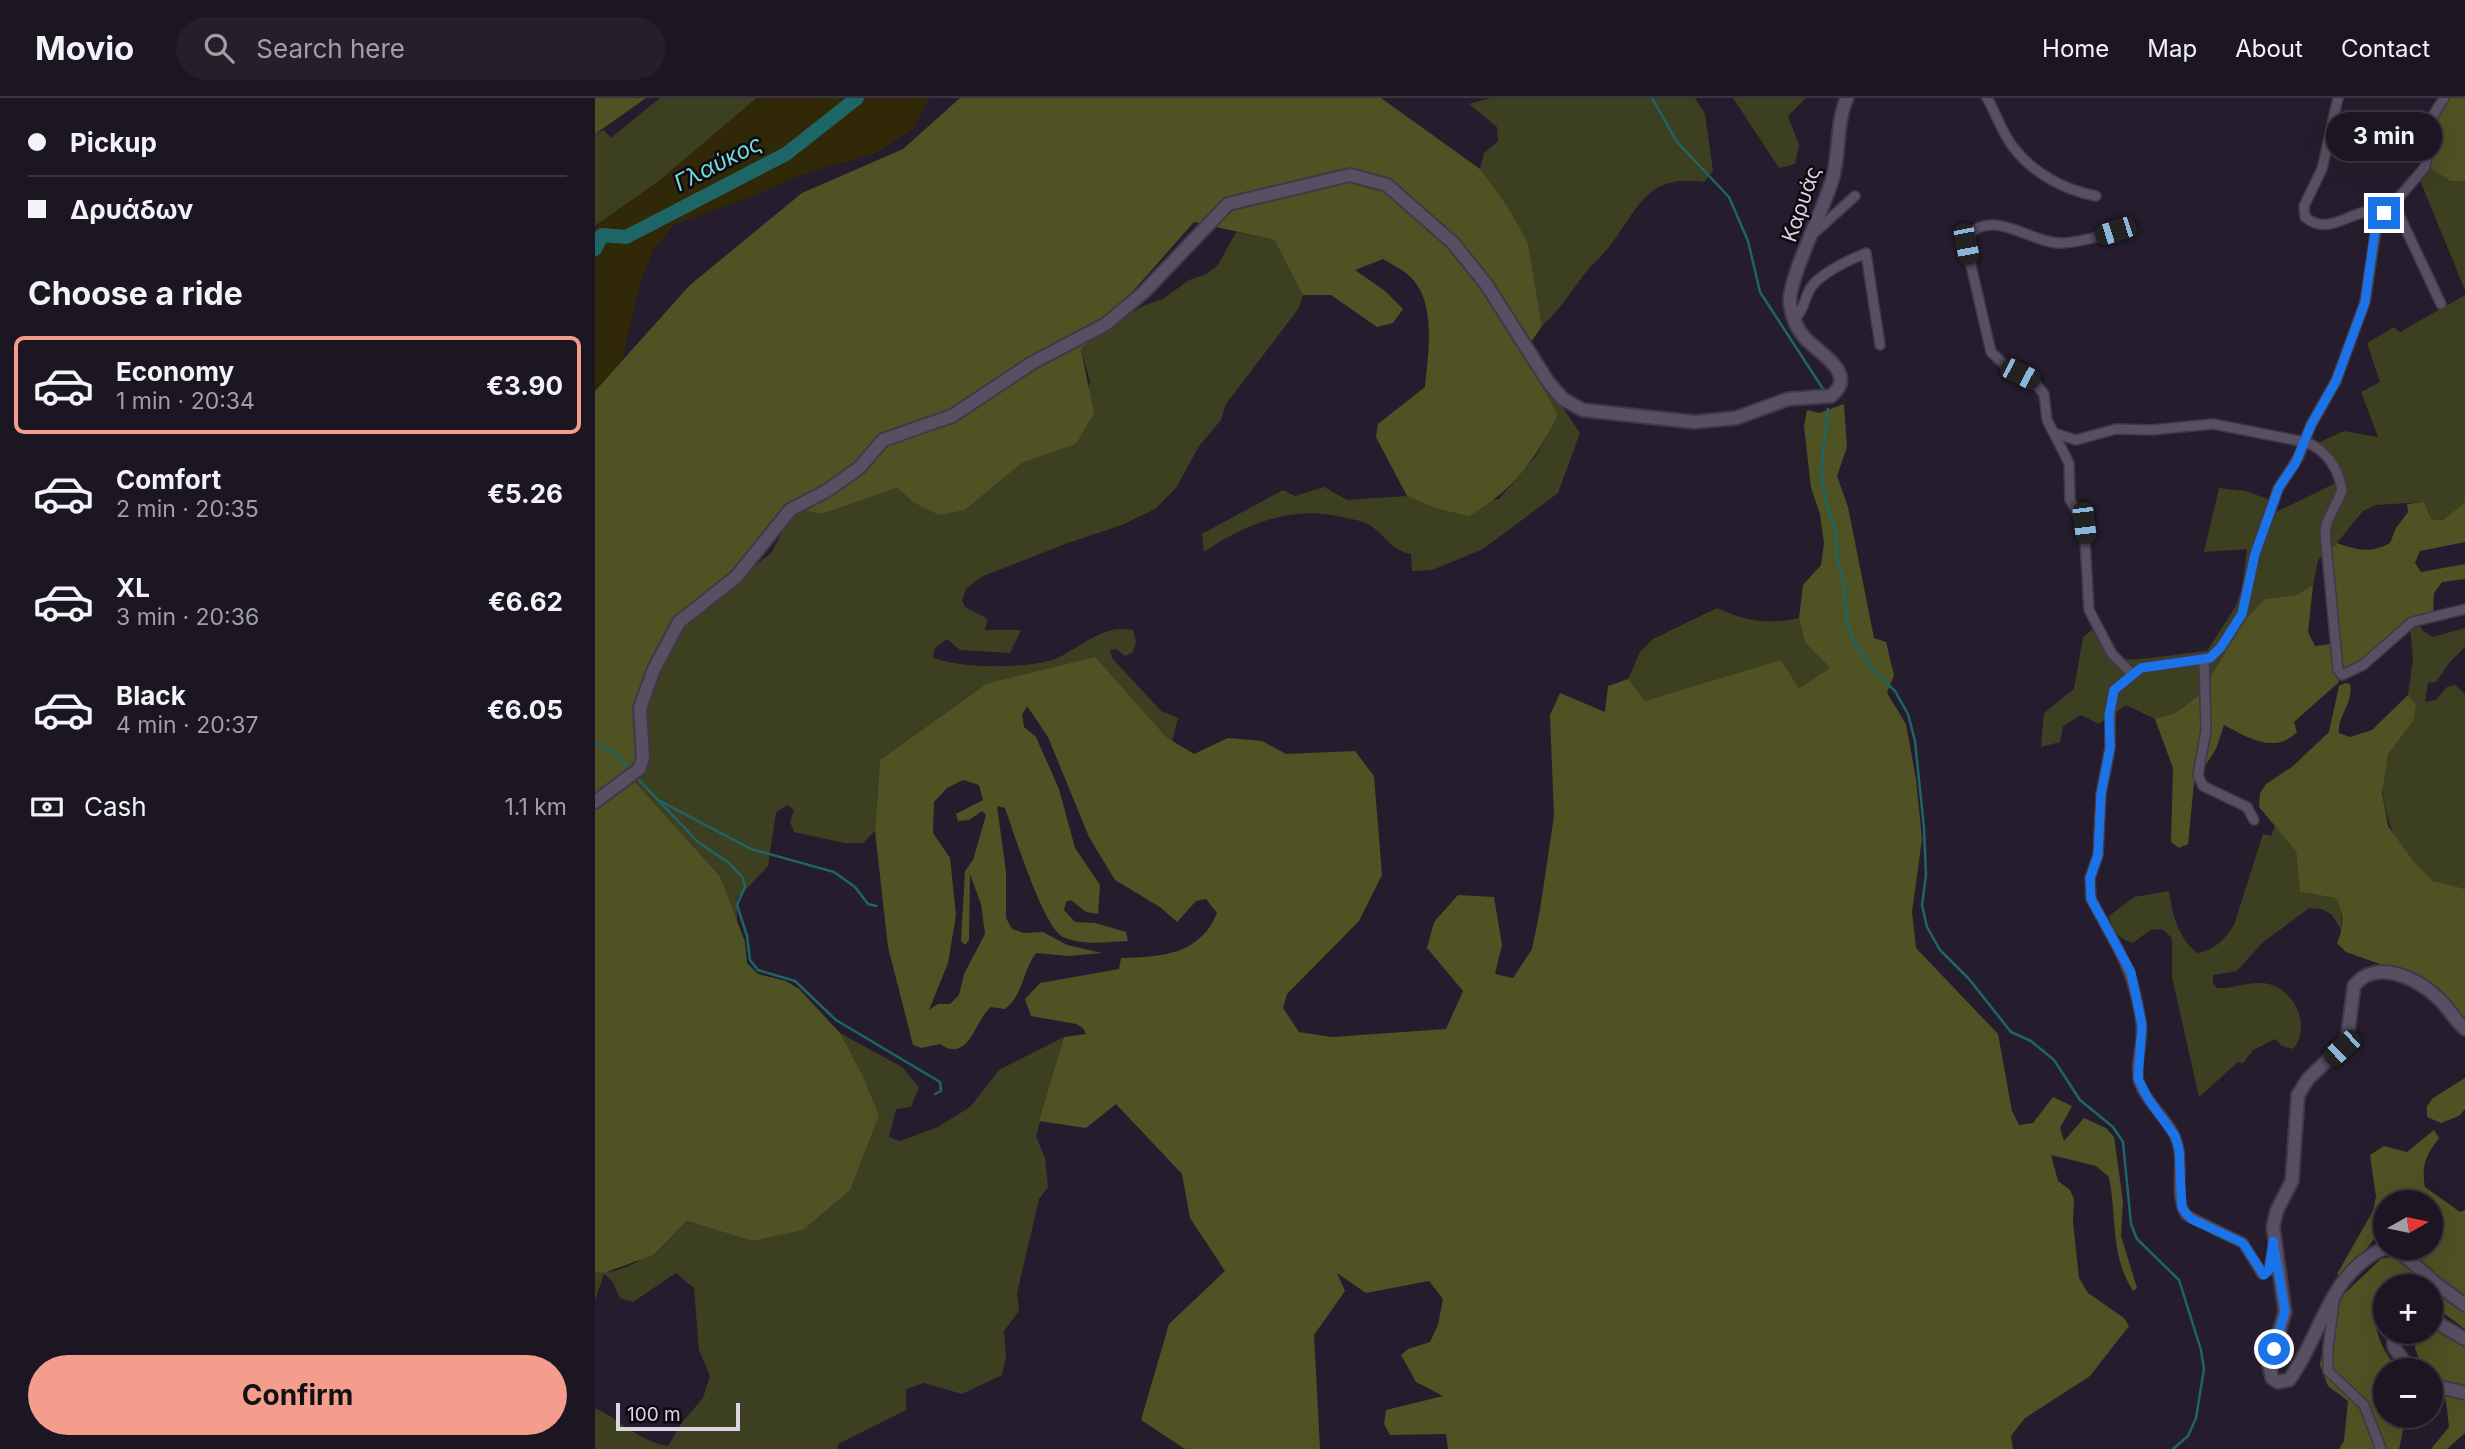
<!DOCTYPE html>
<meta charset="utf-8">
<style>
:root{--surface:#1c1622;--page:#251f2a;--text:#f1f3f6;--muted:#a09fa5;--line:#3a3540;--accent:#f49d8c}
body{margin:0;font-family:Inter,sans-serif;background:var(--page);color:var(--text);height:100vh;display:flex;flex-direction:column;font-size:26px;white-space:nowrap}
*{box-sizing:border-box;margin:0}
p{font-size:23px;color:var(--muted)}
.icon{flex:none;width:38px;height:38px;fill:none;stroke:currentColor;stroke-width:2;stroke-linecap:round;stroke-linejoin:round}
.map{position:relative;flex:1;overflow:hidden}
.side{display:flex;flex-direction:column;background:var(--surface);width:595px}
.side>*{flex:none}
.banner{display:grid;align-content:center;height:154px;padding:0 28px;background:var(--surface)}
.needle{width:46px;rotate:81deg}
.fabs{position:absolute;left:1778px;top:1092px;display:grid;gap:14px}
.fabs a{display:grid;place-items:center;width:70px;height:70px;border-radius:50%;background:var(--surface);box-shadow:0 7px 28px #0002,0 0 0 2px var(--line);font-size:35px}
.scale{position:absolute;left:21px;bottom:18px;width:124px;box-sizing:border-box;padding-left:7px;border:4px solid #dbd5e1;border-top:0;font-size:19px;line-height:24px;white-space:nowrap;color:#dbd5e1;-webkit-text-stroke:5px #0c0910;paint-order:stroke}
.end{position:absolute;width:32px;height:32px;margin:-16px;border:9px solid #1a73e8;background:#fff;box-shadow:0 0 0 4px #fff}
.from{border-radius:50%}
.bubble{position:absolute;height:49px;border-radius:24px;background:var(--surface);box-shadow:0 7px 28px #0002,0 0 0 2px var(--line);font-size:23px;font-weight:700;line-height:49px;text-align:center}
.car{position:absolute;width:21px;height:42px;margin:-21px -10px;border-radius:9px;box-shadow:0 0 5px 2px #0007;background:linear-gradient(#222 24%,#8ab4d8 0 40%,#222 0 76%,#8ab4d8 0 86%,#222 0)}
.banner b{display:flex;align-items:center;gap:24px;height:66px;font-size:26px}
.banner b+b{border-top:2px solid var(--line)}
.banner i{width:18px;height:18px;background:var(--text)}
ul{padding:0;list-style:none}
li{display:flex;align-items:center;gap:21px;height:98px;margin:0 14px 10px;padding:0 14px;border:4px solid transparent;border-radius:10px}
li div{flex:1}
li b{display:block;font-size:26px}
li em{font-style:normal;font-weight:700}
li.selected{border-color:var(--accent)}
li>.icon{width:63px;height:63px;stroke-width:1.5}
h2{padding:0 28px;font-size:32px;line-height:84px}
.pay{display:flex;align-items:center;gap:18px;height:77px;padding:0 28px;font-size:26px}
.pay p{margin-inline-start:auto}
.button{display:flex;gap:14px;margin-top:auto;padding:14px 28px}
.button a{flex:1;height:80px;border-radius:42px;background:var(--accent);color:#111;font-size:28px;font-weight:700;line-height:80px;text-align:center}
header{display:flex;align-items:center;gap:42px;box-sizing:border-box;height:98px;padding:0 35px;background:var(--surface);border-bottom:2px solid var(--line)}
header strong{font-size:33px}
nav{display:flex;gap:38px;margin-inline-start:auto;font-size:24px}
.search{width:490px;height:63px;background:var(--page);display:flex;align-items:center;gap:18px;box-sizing:border-box;padding:0 24px;border-radius:38px;color:var(--muted);font-size:26px}
main{display:flex;flex:1;min-height:0}
.map>svg:first-child{display:block}
.green{fill:#3d3f21}
.forest{fill:#4f5223;fill-rule:evenodd}
.sand{fill:#302806}
.lines{fill:none;stroke-linecap:round;stroke-linejoin:round}
.stream{stroke:#1d6566;stroke-width:2.5}
.river{stroke:#1d6566;stroke-width:14}
.street-casing{stroke:#3f3846;stroke-width:12}
.secondary-casing{stroke:#3f3846;stroke-width:16}
.street{stroke:#584f62;stroke-width:9}
.secondary{stroke:#584f62;stroke-width:12}
.route{stroke:#1a73e8;stroke-width:9}
.labels{text-anchor:middle;dominant-baseline:central;stroke-width:5;stroke-linejoin:round;paint-order:stroke}
.street-label{font-size:21px;fill:#dbd5e1;stroke:#0c0910}
.water-label{font-size:23px;font-style:italic;fill:#72dcde;stroke:#0c0910}
</style>
<header>
<strong>Movio</strong>
<div class="search"><svg class="icon" aria-label="search" viewBox="0 0 24 24"><circle cx="10" cy="10" r="6"/><path d="M15 15l6 6"/></svg>Search here</div>
<nav><a>Home</a><a>Map</a><a>About</a><a>Contact</a></nav>
</header>
<main>
<section class="side">
<div class="banner">
<b><i class="from"></i>Pickup</b>
<b><i></i>Δρυάδων</b>
</div>
<h2>Choose a ride</h2>
<ul>
<li class="selected"><svg class="icon" aria-label="car" viewBox="0 0 24 24"><path d="M5 17H2v-5l4-1 3-4h7l3 4 3 1v5h-3M9 17h6M6 11h13"/><circle cx="7" cy="17" r="2"/><circle cx="17" cy="17" r="2"/></svg><div><b>Economy</b><p>1 min · 20:34</p></div><em>€3.90</em></li>
<li><svg class="icon" aria-label="car" viewBox="0 0 24 24"><path d="M5 17H2v-5l4-1 3-4h7l3 4 3 1v5h-3M9 17h6M6 11h13"/><circle cx="7" cy="17" r="2"/><circle cx="17" cy="17" r="2"/></svg><div><b>Comfort</b><p>2 min · 20:35</p></div><em>€5.26</em></li>
<li><svg class="icon" aria-label="car" viewBox="0 0 24 24"><path d="M5 17H2v-5l4-1 3-4h7l3 4 3 1v5h-3M9 17h6M6 11h13"/><circle cx="7" cy="17" r="2"/><circle cx="17" cy="17" r="2"/></svg><div><b>XL</b><p>3 min · 20:36</p></div><em>€6.62</em></li>
<li><svg class="icon" aria-label="car" viewBox="0 0 24 24"><path d="M5 17H2v-5l4-1 3-4h7l3 4 3 1v5h-3M9 17h6M6 11h13"/><circle cx="7" cy="17" r="2"/><circle cx="17" cy="17" r="2"/></svg><div><b>Black</b><p>4 min · 20:37</p></div><em>€6.05</em></li>
</ul>
<div class="pay"><svg class="icon" aria-label="cash" viewBox="0 0 24 24"><path d="M3 7h18v10H3z"/><circle cx="12" cy="12" r="2"/></svg>Cash<p>1.1 km</p></div>
<div class="button"><a>Confirm</a></div>
</section>
<div class="map">
<svg width="1870" height="1351" viewBox="0 0 1870 1351">
<rect width="100%" height="100%" fill="#251d2d"/>
<!-- green -->
<g class="green">
<polygon points="65,0 162,0 64,83 0,128 0,36 9,32 16,40"/>
<path d="M895 0H1100L1110 16 1118 73 1109 84C1053 76 1045 107 1017 145 1010 155 1000 163 992 173 975 194 968 209 947 228L933 145 885 71 889 55 903 43 902 29 874 6Z"/>
<polygon points="1138,0 1211,0 1193,18 1204,47 1200,66 1184,70"/>
<polygon points="1832,68 1855,83 1870,83 1870,192 1824,80"/>
<path d="M641 134 679 142 708 197 704 210 631 306 626 322 604 348 581 390 560 411 527 427 470 446 386 479 371 491 367 502 370 509 393 521 390 532H426L415 555 365 552 352 541 340 550 338 559C361 571 435 571 460 561 488 549 507 526 538 532L541 543 538 554 530 558 521 551 515 552 517 560 566 613 583 620 577 643 391 586 285 662 280 733 268 745H250L199 734 195 724 199 712 193 707 181 714 173 768 142 801V828L125 778 40 684 50 668 49 620 53 605 84 532 97 518 177 454 193 423 204 412 227 416 302 390 318 404 370 412 427 365 481 346 495 283 486 252 502 234 550 207 568 201 594 182 612 176 623 167Z"/>
<path d="M1870 197V404L1848 422 1836 421 1829 404 1781 407 1768 413 1742 445 1723 462 1718 487 1701 497 1670 501 1627 559 1603 598 1580 615 1560 621 1531 607 1504 626 1486 617 1468 628 1465 644 1446 649 1449 615 1479 591 1488 539 1499 530C1514 537 1517 551 1530 561 1535 564 1599 554 1612 553L1641 508 1647 490 1652 451 1609 454 1624 390 1651 393 1675 402 1677 416 1747 382 1725 344 1749 333 1783 339 1766 294 1785 284 1772 245 1799 229 1805 234Z"/>
<path d="M949 292 966 307 985 335 963 395 888 451 837 472 817 473 816 456C794 452 790 436 773 426 765 422 755 421 747 419 696 407 650 426 609 454L607 436 688 392 700 398 729 389 752 402 812 398 840 410 904 401 941 358 963 317Z"/>
<path d="M1122 510C1149 523 1174 527 1204 520L1210 545 1235 570 1204 590 1186 562 1050 604 1033 581 1045 554 1058 541Z"/>
<path d="M1823 524 1828 533 1838 539 1870 530V549L1854 565 1841 584 1833 585 1830 604 1841 602 1852 589 1860 587 1870 596V791C1860 789 1848 788 1839 783 1800 762 1775 695 1794 654 1801 638 1812 623 1820 607L1813 597 1818 561 1815 529Z"/>
<path d="M1681 725 1701 753 1705 794 1740 800 1746 809 1747 833 1737 817 1727 811 1714 810 1667 845 1642 873 1618 877V885L1622 890C1637 891 1652 884 1667 885 1698 887 1718 927 1698 951L1687 948 1680 941 1658 952 1648 965 1643 964 1604 999 1577 879V840L1567 831 1555 832 1538 845C1522 840 1518 833 1514 818L1539 799 1574 793C1577 816 1584 841 1602 855 1620 852 1630 841 1639 827L1668 736 1676 738Z"/>
<path d="M245 935 307 969 324 989 316 1009 301 1011 294 1039 305 1043 343 1029 375 1009 404 972 469 939 441 1038 450 1060 453 1089 444 1101 422 1195 424 1213 409 1233 411 1260 407 1277 367 1296 329 1285 311 1291V1312L243 1346V1351H0V1310C26 1322 45 1344 73 1348L86 1326 108 1300 115 1278 104 1252 99 1190 81 1175 38 1204 25 1200 17 1183 9 1176 0 1202V1174C34 1179 70 1145 92 1123L157 1143 284 1017 267 976Z"/>
</g>
<!-- forest -->
<g class="forest">
<polygon points="0,0 51,0 0,36"/>
<path d="M365 0H786L885 71 912 108 933 145 947 228 929 254 963 317C939 363 920 391 874 418L840 410 812 398 781 339 783 326 830 289C833 255 843 201 812 176 805 170 796 166 788 161L760 172 790 193 808 211 798 225 782 229 736 197H708L679 142 599 124 486 252 499 315 481 346 427 365 370 412 344 417 318 404 302 390 227 416 190 409 138 475 82 519 41 610 40 684 125 778 150 844 152 865 163 876 191 883 204 891 245 935 267 976 284 1017 255 1092 208 1132 157 1143 92 1123 58 1157 9 1175 0 1174V293L95 187 207 95 308 51Z"/>
<polygon points="1850,0 1870,0 1870,83 1855,83 1832,68 1839,24"/>
<path d="M1249 306 1252 349 1242 378 1253 409 1279 540 1291 544 1299 577 1292 595 1311 626 1321 681 1327 741 1317 814 1321 850 1403 936 1417 1013 1424 1027 1438 1025 1458 999 1477 1008 1465 1030 1469 1043 1489 1020 1511 1030 1519 1039 1528 1103 1526 1138 1542 1190 1538 1193C1515 1157 1522 1119 1514 1079L1501 1068 1456 1057 1463 1083 1475 1092 1479 1101 1478 1124 1484 1180 1493 1195 1529 1220 1534 1228 1495 1278 1430 1320 1416 1338 1418 1351H853L851 1336 795 1337 789 1326 791 1312 848 1298 821 1284 806 1257 813 1251 835 1244 843 1227 848 1201 834 1183 771 1195 742 1175 750 1193 719 1237 725 1351H590L546 1322 574 1226 630 1173 595 1120 587 1076 521 1006 491 1030 444 1023 469 939 491 936 488 930 481 926 436 918 430 901 445 885 524 871 526 860C566 859 605 857 622 815L611 801 601 803 582 824 565 809 520 782 494 739 453 639 432 608 427 617 429 629 441 639 464 691 480 750 505 787 503 816 491 814 476 802 471 804 469 812 480 824 500 825 531 834 533 843C512 844 489 848 468 839 448 829 419 735 410 710L402 708 411 774V820L417 831 429 835 448 834 472 847 507 855 473 858 441 855C426 876 430 894 410 911L396 909C379 923 374 966 345 946L326 950 318 947 293 849 280 733 285 662 391 586 500 559 571 639 599 656 633 640 667 643 691 656 760 653 779 678 787 777 764 823 692 896 688 910 704 934 737 939 851 931 868 893 832 850 839 824 863 797 899 799 907 847 900 876 918 880 937 851 945 812 959 718 955 617 965 595 1010 614 1013 588 1033 581 1050 603 1186 562 1204 590 1235 570 1210 545 1204 520 1208 487 1226 467 1229 445 1225 416 1216 390 1209 328 1212 312 1224 315ZM368 682 384 687 388 702 361 716 363 723 374 722 387 713 391 717 378 762 370 773 366 843 370 847 374 842 375 776 386 806 390 836 369 876 364 897 355 906H343L334 912 353 865 361 817 355 760 338 735 339 704 352 690Z"/>
<path d="M1829 404 1836 421 1848 422 1870 404V444L1825 453 1820 465 1826 474 1870 466V481L1847 484 1839 495 1838 515 1751 573 1746 568 1732 454 1742 445C1762 452 1775 456 1795 445L1801 430 1813 414 1812 406Z"/>
<path d="M1718 487 1713 534 1720 548 1735 546 1744 584 1699 624 1702 634C1679 657 1652 639 1629 627L1621 651 1599 685 1593 746 1584 750 1576 744 1578 670 1560 621 1580 615 1603 598 1651 521 1670 501 1701 497Z"/>
<path d="M1750 585 1755 586C1759 605 1742 618 1744 635L1755 639 1777 632 1813 597 1821 607 1818 623 1793 656 1787 695 1793 728 1819 764 1838 783 1870 791V922L1844 891 1827 881 1751 854 1742 845C1749 829 1750 814 1740 800L1705 794 1701 753 1664 709 1665 695 1671 686 1697 669 1734 634 1744 588Z"/>
<polygon points="1870,980 1870,1011 1864,1018 1846,1025 1832,1019 1832,1008 1838,1000"/>
<path d="M1839 1032 1844 1040C1831 1057 1826 1067 1830 1089L1865 1114 1870 1112V1231L1843 1211 1836 1210V1188H1790V1193L1782 1197C1776 1226 1784 1252 1805 1272H1790V1318H1811L1804 1351H1744L1749 1343 1753 1303 1733 1288 1725 1267 1731 1231 1749 1196 1786 1161 1836 1150V1104H1790C1790 1136 1766 1158 1745 1179L1742 1176 1778 1113 1781 1099 1775 1057 1789 1048 1812 1054Z"/>
<path d="M1836 1230 1870 1247V1335L1852 1351H1836L1854 1329C1852 1311 1852 1290 1836 1279V1272H1828L1820 1250 1821 1234H1836Z"/>
</g>
<!-- sand -->
<polygon class="sand" points="162,0 334,0 319,30 281,55 206,77 166,95 79,127 59,151 44,188 28,261 0,293 0,128 64,83"/>
<g class="lines">
<!-- stream -->
<g class="stream">
<polyline points="1057,0 1082,44 1134,99 1153,143 1165,194 1230,294"/>
<polyline points="1233,311 1226,373 1230,402 1241,431 1242,458 1249,487 1252,525 1257,541 1277,571 1300,593 1313,616 1320,643 1329,730 1331,777 1327,807 1332,829 1345,852 1374,881 1416,934 1436,943 1459,962 1485,1002 1518,1029 1528,1044 1536,1126 1542,1141 1584,1182 1606,1252 1609,1271 1601,1320 1593,1338 1578,1351"/>
<polyline points="0,645 21,656 34,671"/>
<polyline points="44,682 103,744 134,765 148,780 150,789 142,807 152,838 155,862 163,872 200,883 241,922 345,984 346,993 340,996"/>
<polyline points="65,703 156,751 239,774 260,789 273,806 281,808"/>
</g>
<!-- river -->
<polyline class="river" points="0,151 7,137 31,139 191,56 262,0"/>
<defs>
<g id="street">
<path d="M1392 0C1401 15 1407 35 1418 49 1438 75 1469 92 1501 98"/>
<path d="M1743 0 1727 71 1709 108 1710 119C1736 142 1762 104 1789 115"/>
<polyline points="1799,106 1846,206"/>
<polyline points="1217,137 1260,98"/>
<path d="M1199 222C1211 210 1209 198 1217 188 1229 173 1254 162 1271 155L1285 247"/>
<path d="M1459 335 1481 342 1521 331 1556 332 1618 326 1710 344C1731 351 1744 371 1747 393L1732 424 1730 435 1743 572 1747 577 1768 567 1817 524 1870 511"/>
<polyline points="1609,562 1611,632 1603,677 1608,688 1652,709 1659,722"/>
<path d="M1536 575 1517 556 1494 512 1489 425 1475 402 1474 365 1452 322 1449 296 1438 283 1412 269 1396 254 1371 146 1372 138C1399 109 1436 146 1467 145 1491 144 1513 134 1536 132"/>
<path d="M1678 1150 1674 1172 1667 1176 1648 1145 1591 1117C1578 1096 1589 1071 1583 1048 1578 1023 1552 1008 1544 984 1539 965 1549 945 1546 925 1539 872 1521 847 1496 801L1495 780 1503 757 1506 696 1515 650V617L1519 592 1546 570 1615 560 1626 549 1647 516 1660 456 1683 391 1703 360 1716 327 1741 283 1770 204 1782 125 1830 69 1839 16 1849 0"/>
<polyline points="1740,1197 1733,1250 1733,1273 1769,1307 1786,1351"/>
</g>
<g id="secondary">
<path d="M0 704 44 671 48 660 45 610 59 571 84 524 141 479 195 412 233 392 264 370 288 342 357 318 437 265 511 226 549 194 633 106 755 77 792 87 858 145 891 186 954 285 968 301 988 312 1099 324 1141 320 1193 301 1236 298C1264 275 1223 255 1210 240 1201 230 1197 219 1195 206 1192 182 1230 110 1238 79 1245 53 1241 25 1252 0"/>
<path d="M1790 1150C1733 1174 1727 1238 1694 1282L1683 1284 1677 1280 1674 1267 1690 1214 1678 1129 1682 1112 1697 1083 1703 997 1713 981 1752 943 1759 888C1781 859 1824 881 1845 902 1854 911 1860 922 1870 931"/>
<polyline points="1801,1150 1839,1184 1870,1207"/>
<polyline points="1836,1221 1870,1241"/>
<polyline points="1798,1234 1799,1249 1815,1272"/>
<polyline points="1836,1287 1870,1295"/>
</g>
</defs>
<!-- street casing -->
<use href="#street" class="street-casing"/>
<!-- secondary casing -->
<use href="#secondary" class="secondary-casing"/>
<!-- street -->
<use href="#street" class="street"/>
<!-- secondary -->
<use href="#secondary" class="secondary"/>
</g>
<g class="lines">
<!-- route -->
<polyline class="route" points="1679,1251 1690,1213 1678,1143 1674,1172 1669,1177 1648,1145 1596,1121 1587,1110 1584,1051 1580,1038 1554,1002 1543,981 1547,927 1536,874 1496,801 1495,780 1503,757 1506,696 1515,650 1514,617 1519,592 1546,570 1615,560 1626,549 1647,516 1660,456 1684,389 1700,366 1716,327 1741,283 1770,204 1780,132 1789,115"/>
</g>
<g class="labels">
<!-- street labels -->
<g class="street-label">
<text transform="translate(1206 106) rotate(-71)">Καρυάς</text>
</g>
<!-- water labels -->
<g class="water-label">
<text transform="translate(123 65) rotate(-27)">Γλαύκος</text>
</g>
</g>
</svg>
<div class="fabs">
<a><svg class="needle" viewBox="-14 -14 28 28"><path d="M0-13l5 13h-10z" fill="#e53935"/><path d="M0 13l5-13h-10z" fill="#a09fa5"/></svg></a>
<a>+</a>
<a>−</a>
</div>
<div class="scale">100 m</div>
<i class="end from" style="left:1679px;top:1251px"></i>
<i class="end" style="left:1789px;top:115px"></i>
<div class="bubble" style="left:1731px;top:14px;width:116px">3 min</div>
<i class="car" style="left:1520px;top:133px;rotate:252deg"></i>
<i class="car" style="left:1371px;top:146px;rotate:169deg"></i>
<i class="car" style="left:1425px;top:276px;rotate:117deg"></i>
<i class="car" style="left:1489px;top:425px;rotate:173deg"></i>
<i class="car" style="left:1747px;top:950px;rotate:227deg"></i>
</div>
</main>
